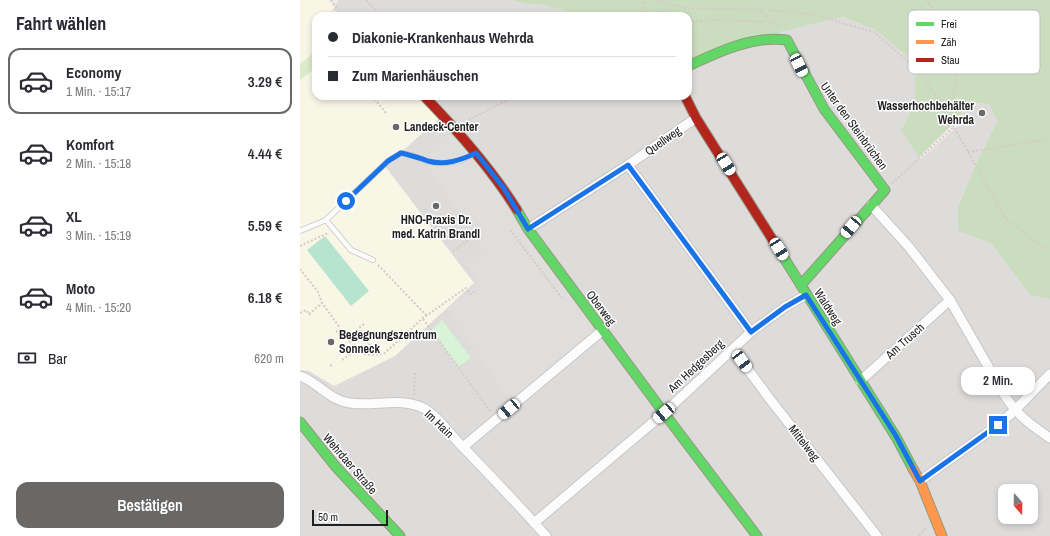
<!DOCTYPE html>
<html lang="de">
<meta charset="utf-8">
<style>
:root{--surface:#fff;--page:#f7f7f7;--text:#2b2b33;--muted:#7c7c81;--line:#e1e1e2;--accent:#696867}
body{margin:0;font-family:"Archivo Narrow",sans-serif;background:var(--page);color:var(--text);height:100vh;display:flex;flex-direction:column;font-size:15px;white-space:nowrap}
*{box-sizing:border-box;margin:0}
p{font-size:13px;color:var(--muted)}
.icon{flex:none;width:22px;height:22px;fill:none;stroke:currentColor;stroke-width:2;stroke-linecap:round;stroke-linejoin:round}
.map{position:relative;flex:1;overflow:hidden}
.sheet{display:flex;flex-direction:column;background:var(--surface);width:300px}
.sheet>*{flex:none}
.top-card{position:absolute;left:12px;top:12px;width:380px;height:88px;border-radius:12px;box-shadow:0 2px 6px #0003;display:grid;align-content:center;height:88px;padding:0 16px;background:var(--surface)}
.needle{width:26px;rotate:160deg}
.controls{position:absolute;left:698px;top:484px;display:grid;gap:8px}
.controls a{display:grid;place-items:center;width:40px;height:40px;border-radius:8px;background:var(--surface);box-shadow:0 2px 6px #0003;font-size:20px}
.scale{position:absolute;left:12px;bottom:10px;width:76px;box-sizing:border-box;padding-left:4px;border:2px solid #212121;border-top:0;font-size:11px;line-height:14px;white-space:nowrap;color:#212121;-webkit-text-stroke:3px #fff;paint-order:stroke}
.end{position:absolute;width:18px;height:18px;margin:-9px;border:5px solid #1a73e8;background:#fff;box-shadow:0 0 0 2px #fff}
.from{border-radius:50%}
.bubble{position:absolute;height:28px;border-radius:12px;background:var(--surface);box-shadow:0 2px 6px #0003;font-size:13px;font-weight:600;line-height:28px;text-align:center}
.car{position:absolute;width:12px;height:24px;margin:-12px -6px;border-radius:5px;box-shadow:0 0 3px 1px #0007;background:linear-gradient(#fff 24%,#345 0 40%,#fff 0 76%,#345 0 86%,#fff 0)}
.top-card b{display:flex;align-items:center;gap:14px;height:38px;font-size:15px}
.top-card b+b{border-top:1px solid var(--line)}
.top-card i{width:10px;height:10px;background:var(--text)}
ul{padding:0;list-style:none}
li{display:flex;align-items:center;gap:12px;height:66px;margin:0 8px 6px;padding:0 8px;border:2px solid transparent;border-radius:12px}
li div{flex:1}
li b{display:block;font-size:15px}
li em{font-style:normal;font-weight:600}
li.on{border-color:var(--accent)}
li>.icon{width:36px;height:36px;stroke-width:1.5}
h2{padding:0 16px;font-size:18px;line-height:48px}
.pay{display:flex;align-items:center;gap:10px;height:44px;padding:0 16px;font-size:15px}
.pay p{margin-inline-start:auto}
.cta{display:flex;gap:8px;margin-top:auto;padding:8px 16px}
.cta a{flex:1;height:46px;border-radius:12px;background:var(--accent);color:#fff;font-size:16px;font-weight:600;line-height:46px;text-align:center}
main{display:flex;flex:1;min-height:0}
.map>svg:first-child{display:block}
.residential{fill:#dedcdb;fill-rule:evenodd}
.education{fill:#f8f6e5}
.grass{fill:#dcebc9}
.forest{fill:#cbddbf}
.park{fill:#d8f3d7}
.pitch{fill:#b6e4cf}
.parking{fill:#dfdedd}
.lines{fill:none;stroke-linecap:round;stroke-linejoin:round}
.lane-casing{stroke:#c8c7c5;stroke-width:6}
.street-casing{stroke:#c8c7c5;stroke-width:11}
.fast-casing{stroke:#989880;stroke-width:11}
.slow-casing{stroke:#989880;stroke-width:11}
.jam-casing{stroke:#989880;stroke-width:11}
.path{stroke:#d7c9c8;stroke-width:2;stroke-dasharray:2 2;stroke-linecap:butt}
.lane{stroke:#fdfcfc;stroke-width:4.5}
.street{stroke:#fdfcfc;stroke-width:9}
.fast{stroke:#63d668;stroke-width:9}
.slow{stroke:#ff974d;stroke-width:9}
.jam{stroke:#b3261e;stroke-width:9}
.route{stroke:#1a73e8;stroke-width:5}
.poi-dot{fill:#696867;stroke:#fff;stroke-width:1.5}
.labels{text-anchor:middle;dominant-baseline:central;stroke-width:3;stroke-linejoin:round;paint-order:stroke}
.poi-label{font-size:12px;font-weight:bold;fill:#212121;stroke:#fff;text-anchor:start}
.street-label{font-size:12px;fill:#212121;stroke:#fff}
.key{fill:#fff;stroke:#bcbcbc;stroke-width:1}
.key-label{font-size:11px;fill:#212121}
</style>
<main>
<section class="sheet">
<h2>Fahrt wählen</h2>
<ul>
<li class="on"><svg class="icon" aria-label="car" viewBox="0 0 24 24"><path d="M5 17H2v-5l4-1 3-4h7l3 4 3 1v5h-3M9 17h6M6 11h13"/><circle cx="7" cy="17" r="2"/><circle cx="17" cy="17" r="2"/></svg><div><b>Economy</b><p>1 Min. · 15:17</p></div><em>3.29 €</em></li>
<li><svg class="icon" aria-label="car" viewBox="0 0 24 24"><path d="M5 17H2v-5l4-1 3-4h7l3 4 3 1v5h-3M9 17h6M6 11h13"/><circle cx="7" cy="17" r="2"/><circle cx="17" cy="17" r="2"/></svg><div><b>Komfort</b><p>2 Min. · 15:18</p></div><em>4.44 €</em></li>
<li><svg class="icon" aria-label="car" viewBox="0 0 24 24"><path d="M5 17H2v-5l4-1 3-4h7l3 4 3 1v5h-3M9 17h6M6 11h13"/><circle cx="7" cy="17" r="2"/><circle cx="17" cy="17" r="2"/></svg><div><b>XL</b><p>3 Min. · 15:19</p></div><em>5.59 €</em></li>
<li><svg class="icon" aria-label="car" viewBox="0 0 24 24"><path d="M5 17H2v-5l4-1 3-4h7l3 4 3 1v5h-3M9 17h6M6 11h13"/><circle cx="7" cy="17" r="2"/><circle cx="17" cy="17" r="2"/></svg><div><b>Moto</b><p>4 Min. · 15:20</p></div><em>6.18 €</em></li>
</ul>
<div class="pay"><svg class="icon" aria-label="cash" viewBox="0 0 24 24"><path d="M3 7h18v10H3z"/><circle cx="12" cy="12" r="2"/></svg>Bar<p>620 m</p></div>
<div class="cta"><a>Bestätigen</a></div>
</section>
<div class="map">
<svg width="750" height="536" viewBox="0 0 750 536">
<rect width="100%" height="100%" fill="#efece9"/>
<!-- residential -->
<path class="residential" d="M0 0 33 9 39 0H211L227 4 244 5 283 16H16V96H388V68L412 57 480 40 481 32 543 17 576 30 621 68 614 78 617 89 615 102 601 131 621 159 658 126 664 102 689 104 697 121 676 164 658 207 691 243 730 295 750 299V536H0ZM705 491H731V517H705Z"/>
<!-- education -->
<polygon class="education" points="0,0 28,0 40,16 16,16 16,96 120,96 141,117 85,166 174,283 95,356 34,386 9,371 0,370"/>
<!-- grass -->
<polygon class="grass" points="16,51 16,67 1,80 0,78 0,64"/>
<!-- forest -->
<path class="forest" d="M211 0H750V299L730 295 691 243 658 231V207L676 164 697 121 689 104 664 102 658 126 653 124 619 157 601 131C610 112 619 100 614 78L621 68 576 30 543 17 481 32 480 36 388 63V16H283L244 5 227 4Z"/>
<!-- park -->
<polygon class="park" points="142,320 171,358 158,367 132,330"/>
<!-- pitch -->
<polygon class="pitch" points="25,236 69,291 51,306 7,250"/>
<!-- parking -->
<polygon class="parking" points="154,133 201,194 221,230 293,328 293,338 212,404 147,310 180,283 166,264 183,250 124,161"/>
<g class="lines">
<defs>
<g id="lane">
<polyline points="26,220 51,250 73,260"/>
<polyline points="0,231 26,220 88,161 101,153 114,156 129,162 145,163 159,161 175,154"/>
</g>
<g id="street">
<polyline points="328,165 451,332"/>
<path d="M571 205 609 247 650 300 705 396C718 416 731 425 750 438"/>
<polyline points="228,229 328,165 396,118"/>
<polyline points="433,349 469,398 577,536"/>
<path d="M0 376C18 382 28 400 50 403 74 407 102 396 125 409 136 415 148 431 157 441 187 472 217 503 246 536"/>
<polyline points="560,381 650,300"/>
<polyline points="163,447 303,330"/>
<polyline points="620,481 698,425 714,411 750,374"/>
<polyline points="234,523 364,413 451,332 485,307 506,295"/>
</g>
<g id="fast">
<path d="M388 66C418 52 453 35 487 40L524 109 585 190 501 285"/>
<polyline points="217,210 228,229 364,413 457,536"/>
<polyline points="474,242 596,437 613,469"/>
<polyline points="0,422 36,467 100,536"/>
</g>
<polyline id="slow" points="613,469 620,481 642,536"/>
<g id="jam">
<path d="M124 96C158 131 191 168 217 210"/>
<polyline points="385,96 396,118 474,242"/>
</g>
</defs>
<!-- lane casing -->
<use href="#lane" class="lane-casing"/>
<!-- street casing -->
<use href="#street" class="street-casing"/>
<!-- fast casing -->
<use href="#fast" class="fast-casing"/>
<!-- slow casing -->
<use href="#slow" class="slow-casing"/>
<!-- jam casing -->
<use href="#jam" class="jam-casing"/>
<!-- path -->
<g class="path">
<polyline points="31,0 43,16"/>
<polyline points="66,0 76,10"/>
<polyline points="357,0 385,8 468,10 511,14 574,32 619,71 649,116 654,127 705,218 750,252"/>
<polyline points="626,0 643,20 656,52 658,73 649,116"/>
<polyline points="460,11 475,22 479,28"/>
<polyline points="36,16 32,12 36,8"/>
<polyline points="342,16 344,0"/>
<polyline points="358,16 369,4"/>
<polyline points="388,22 412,20 475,22"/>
<polyline points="72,96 86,113"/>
<polyline points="165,122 215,96"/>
<polyline points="668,152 750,139"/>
<polyline points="592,183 654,127"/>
<polyline points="210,230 262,298"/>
<polyline points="0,246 28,233"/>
<polyline points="153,251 177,234"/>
<polyline points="78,265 127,316"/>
<polyline points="0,269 18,292 22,303"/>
<polyline points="0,313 6,310 10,315"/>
<path d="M9 314 22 303 56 350C64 357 76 355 85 353L123 318 166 288 170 294 177 290"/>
<polyline points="123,319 191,412"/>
<polyline points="64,324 60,327 63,335 77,355"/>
<polyline points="36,332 41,329"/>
<polyline points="42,360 56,350"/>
<polyline points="30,365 34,366"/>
<polyline points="114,395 115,371"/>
<polyline points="619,536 627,526"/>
</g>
<!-- lane -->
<use href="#lane" class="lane"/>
<!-- street -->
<use href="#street" class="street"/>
<!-- fast -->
<use href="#fast" class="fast"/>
<!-- slow -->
<use href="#slow" class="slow"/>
<!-- jam -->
<use href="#jam" class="jam"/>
</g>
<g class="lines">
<!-- route -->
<path class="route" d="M46 201 88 161 101 153C111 155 119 158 128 161 145 166 161 160 176 153L203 187 228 229 328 165 451 332 485 307 506 295 596 436 620 481 698 425"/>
</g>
<!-- markers -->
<g class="poi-dot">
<circle cx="682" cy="113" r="4"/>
<circle cx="96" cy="127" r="4"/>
<circle cx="136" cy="206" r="4"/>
<circle cx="31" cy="342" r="4"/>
</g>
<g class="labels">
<!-- poi labels -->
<g class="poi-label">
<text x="674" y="106" text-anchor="end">Wasserhochbehälter<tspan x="674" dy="14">Wehrda</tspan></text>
<text x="104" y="127">Landeck-Center</text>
<text x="136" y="220" text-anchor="middle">HNO-Praxis Dr.<tspan x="136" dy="14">med. Katrin Brandl</tspan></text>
<text x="39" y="335">Begegnungszentrum<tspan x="39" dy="14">Sonneck</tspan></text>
</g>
<!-- street labels -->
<g class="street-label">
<text transform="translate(554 126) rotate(54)">Unter den Steinbrüchen</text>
<text transform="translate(363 141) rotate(-35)">Quellweg</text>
<text transform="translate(528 307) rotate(57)">Waldweg</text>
<text transform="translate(301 308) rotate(53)">Oberweg</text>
<text transform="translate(605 341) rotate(-42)">Am Trusch</text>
<text transform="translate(396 366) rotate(-43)">Am Hedgesberg</text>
<text transform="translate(139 424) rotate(44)">Im Hain</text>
<text transform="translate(504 443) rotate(52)">Mittelweg</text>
<text transform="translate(50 464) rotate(49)">Wehrdaer Straße</text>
</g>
</g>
<!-- legend -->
<rect x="608" y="10" width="132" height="64" rx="6" class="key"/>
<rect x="616" y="22" width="18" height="4" fill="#63d668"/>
<rect x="616" y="40" width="18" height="4" fill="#ff974d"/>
<rect x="616" y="58" width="18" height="4" fill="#b3261e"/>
<g class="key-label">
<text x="641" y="28">Frei</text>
<text x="641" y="46">Zäh</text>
<text x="641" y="64">Stau</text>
</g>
</svg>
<div class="controls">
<a><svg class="needle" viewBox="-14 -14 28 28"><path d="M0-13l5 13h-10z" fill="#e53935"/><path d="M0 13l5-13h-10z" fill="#7c7c81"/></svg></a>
</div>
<div class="scale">50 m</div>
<i class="end from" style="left:46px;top:201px"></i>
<i class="end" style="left:698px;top:425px"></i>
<div class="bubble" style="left:661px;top:367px;width:74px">2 Min.</div>
<i class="car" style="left:499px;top:65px;rotate:154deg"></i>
<i class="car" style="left:426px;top:164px;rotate:148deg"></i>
<i class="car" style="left:551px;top:227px;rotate:220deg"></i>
<i class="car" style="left:479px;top:249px;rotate:148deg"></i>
<i class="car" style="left:442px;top:361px;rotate:143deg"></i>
<i class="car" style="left:209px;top:409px;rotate:230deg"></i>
<i class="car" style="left:364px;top:413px;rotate:230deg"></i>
<div class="top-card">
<b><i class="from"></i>Diakonie-Krankenhaus Wehrda</b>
<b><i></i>Zum Marienhäuschen</b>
</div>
</div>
</main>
